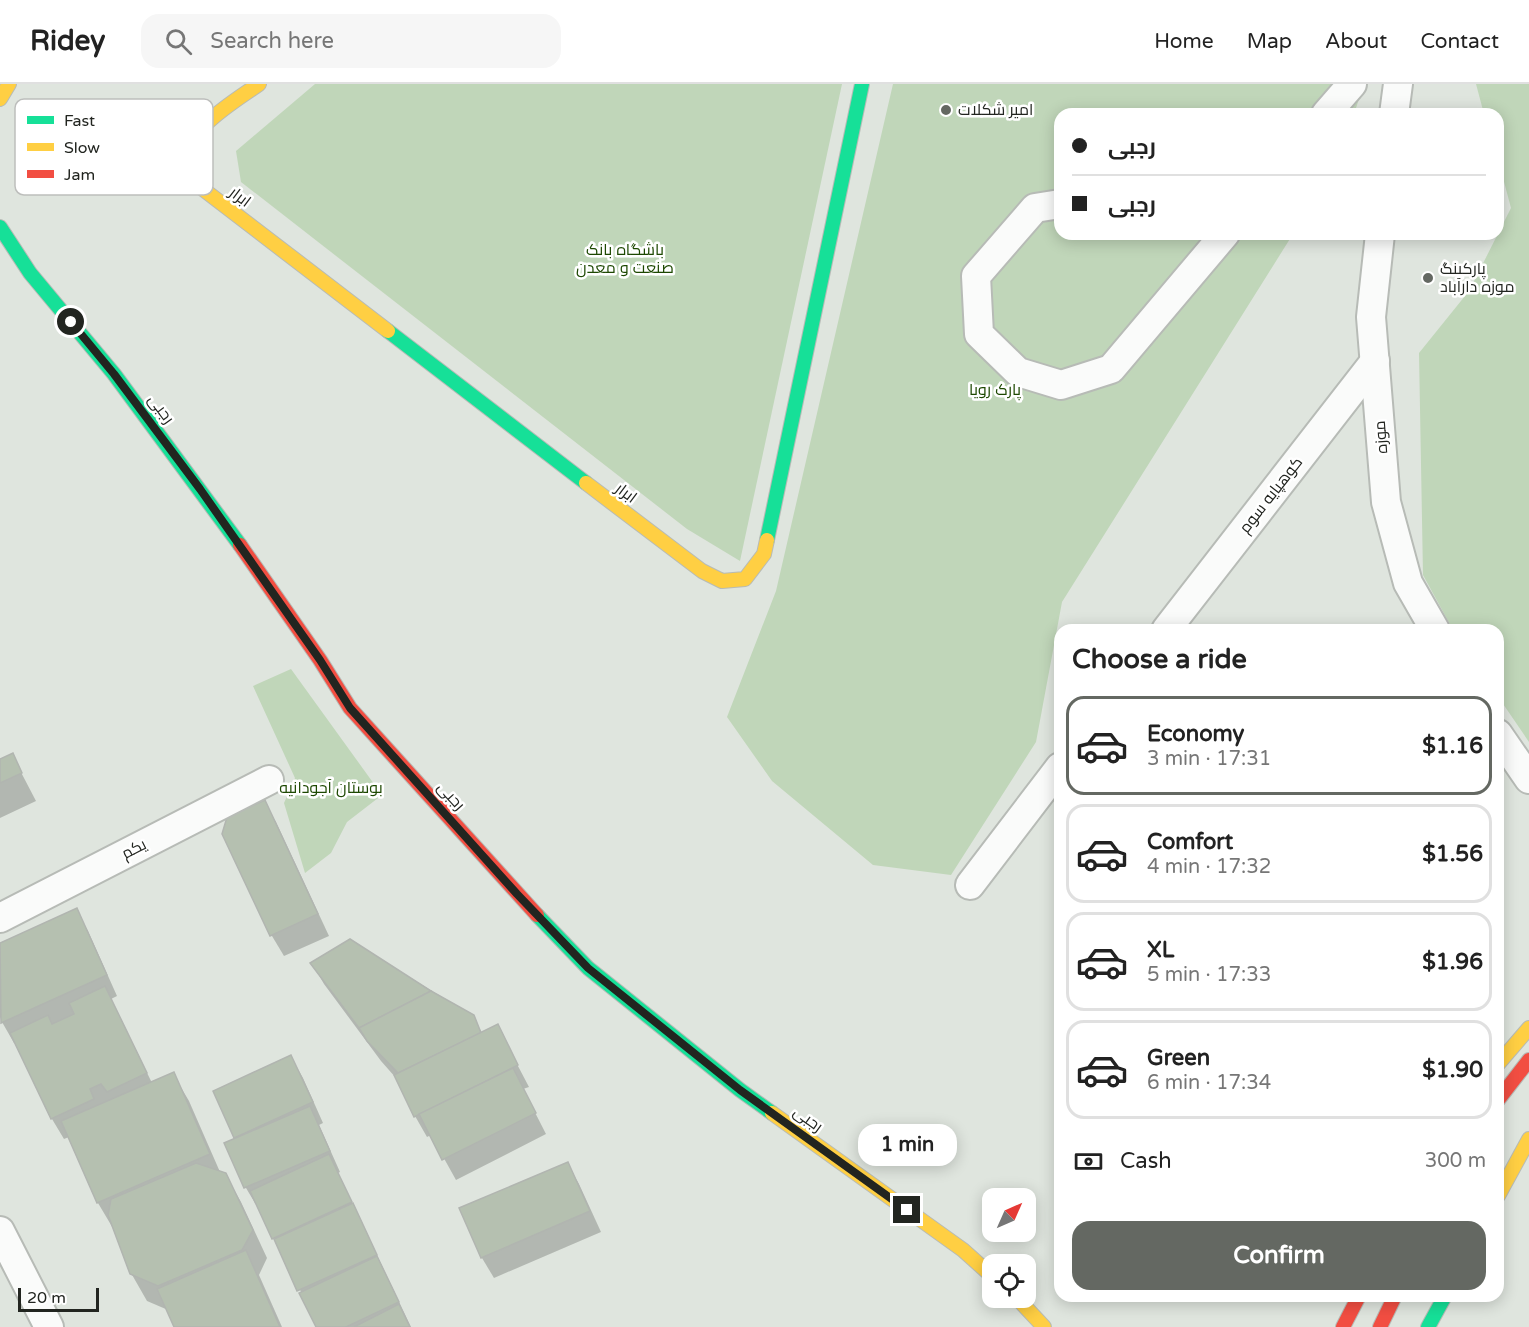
<!DOCTYPE html>
<meta charset="utf-8">
<style>
:root{--surface:#fff;--page:#f6f6f6;--text:#222;--muted:#767676;--line:#e0e0e0;--accent:#646862}
body{margin:0;font-family:"Varela Round",Cairo,sans-serif;background:var(--page);color:var(--text);height:100vh;display:flex;flex-direction:column;font-size:22px;white-space:nowrap}
*{box-sizing:border-box;margin:0}
p{font-size:20px;color:var(--muted)}
.icon{flex:none;width:33px;height:33px;fill:none;stroke:currentColor;stroke-width:2;stroke-linecap:round;stroke-linejoin:round}
.map{position:relative;flex:1;overflow:hidden}
.details{position:absolute;left:1054px;top:540px;width:450px;height:678px;display:flex;flex-direction:column;background:var(--surface);border-radius:18px;box-shadow:0 3px 15px #0003}
.details>*{flex:none}
.top-card{position:absolute;left:1054px;top:24px;width:450px;height:132px;border-radius:18px;box-shadow:0 3px 15px #0003;display:grid;align-content:center;height:132px;padding:0 18px;background:var(--surface)}
.needle{width:39px;rotate:45deg}
.fabs{position:absolute;left:982px;top:1104px;display:grid;gap:12px}
.fabs a{display:grid;place-items:center;width:54px;height:54px;border-radius:12px;background:var(--surface);box-shadow:0 3px 15px #0003;font-size:30px}
.scale{position:absolute;left:18px;bottom:15px;width:81px;box-sizing:border-box;padding-left:6px;border:3px solid #222520;border-top:0;font-size:16px;line-height:21px;white-space:nowrap;color:#222520;-webkit-text-stroke:4px #fff;paint-order:stroke}
.end{position:absolute;width:27px;height:27px;margin:-14px;border:8px solid #222520;background:#fff;box-shadow:0 0 0 3px #fff}
.from{border-radius:50%}
.bubble{position:absolute;height:42px;border-radius:18px;background:var(--surface);box-shadow:0 3px 15px #0003;font-size:20px;font-weight:800;line-height:42px;text-align:center}
.top-card b{display:flex;align-items:center;gap:21px;height:57px;font-size:22px}
.top-card b+b{border-top:2px solid var(--line)}
.top-card i{width:15px;height:15px;background:var(--text)}
ul{padding:0;list-style:none}
li{display:flex;align-items:center;gap:18px;height:99px;margin:0 12px 9px;padding:0 6px;border:3px solid var(--line);border-radius:18px}
li div{flex:1}
li b{display:block;font-size:22px}
li em{font-style:normal;font-weight:800}
li.current{border-color:var(--accent)}
li>.icon{width:54px;height:54px;stroke-width:1.5}
h2{padding:0 18px;font-size:27px;line-height:72px}
.pay{display:flex;align-items:center;gap:15px;height:66px;padding:0 18px;font-size:22px}
.pay p{margin-inline-start:auto}
.primary-button{display:flex;gap:12px;margin-top:auto;padding:12px 18px}
.primary-button a{flex:1;height:69px;border-radius:18px;background:var(--accent);color:#fff;font-size:24px;font-weight:800;line-height:69px;text-align:center}
header{display:flex;align-items:center;gap:36px;box-sizing:border-box;height:84px;padding:0 30px;background:var(--surface);border-bottom:2px solid var(--line)}
header strong{font-size:28px}
nav{display:flex;gap:33px;margin-inline-start:auto;font-size:21px}
.search{width:420px;height:54px;background:var(--page);display:flex;align-items:center;gap:15px;box-sizing:border-box;padding:0 21px;border-radius:18px;color:var(--muted);font-size:22px}
.map>svg:first-child{display:block}
.green{fill:#c0d6b9}
.shadow{fill:#0003}
.building{fill:#b5c0b0;stroke:#b1b5b0;stroke-width:1.5}
.lines{fill:none;stroke-linecap:round;stroke-linejoin:round}
.street-casing{stroke:#b7bbb6;stroke-width:32}
.fast-casing{stroke:#b7bbb6;stroke-width:16}
.slow-casing{stroke:#b7bbb6;stroke-width:16}
.jam-casing{stroke:#b7bbb6;stroke-width:16}
.street{stroke:#fafbfa;stroke-width:28}
.fast{stroke:#16e098;stroke-width:14}
.slow{stroke:#ffcf43;stroke-width:14}
.jam{stroke:#f24e42;stroke-width:14}
.route{stroke:#222520;stroke-width:8}
.poi-dot{fill:#646862;stroke:#fff;stroke-width:2}
.labels{text-anchor:middle;dominant-baseline:central;stroke-width:5;stroke-linejoin:round;paint-order:stroke}
.poi-label{font-size:16px;fill:#222520;stroke:#fff;text-anchor:start}
.street-label{font-size:16px;fill:#222520;stroke:#fff}
.park-label{font-size:16px;fill:#1d4801;stroke:#fff}
.key{fill:#fff;stroke:#bdbebc;stroke-width:1.5}
.key-label{font-size:16px;fill:#222520}
</style>
<header>
<strong>Ridey</strong>
<div class="search"><svg class="icon" aria-label="search" viewBox="0 0 24 24"><circle cx="10" cy="10" r="6"/><path d="M15 15l6 6"/></svg>Search here</div>
<nav><a>Home</a><a>Map</a><a>About</a><a>Contact</a></nav>
</header>
<div class="map">
<svg width="1529" height="1243" viewBox="0 0 1529 1243">
<rect width="100%" height="100%" fill="#dfe5de"/>
<!-- green -->
<g class="green">
<polygon points="315,0 842,0 740,477 687,445 241,98 236,67"/>
<polygon points="893,0 1364,0 1354,30 1060,30 1060,150 1293,150 1062,518 1036,658 951,791 873,781 772,697 727,633 776,507"/>
<polygon points="1476,0 1529,0 1529,658 1499,614 1498,546 1453,546 1423,491 1419,269 1469,207 1511,124 1499,79 1498,30 1484,30"/>
<polygon points="291,585 382,711 347,738 331,769 305,789 284,719 295,694 253,602"/>
</g>
<!-- shadow -->
<g class="shadow">
<polygon points="12,671 36,717 0,734 0,674 1,676"/>
<polygon points="264,718 276,738 329,852 284,872 272,852 224,750"/>
<polygon points="76,826 88,847 117,912 111,915 152,999 173,990 189,1017 220,1088 225,1090 241,1118 267,1174 259,1191 282,1243 176,1243 168,1226 147,1217 131,1189 114,1146 98,1119 69,1053 64,1055 52,1035 16,958 14,959 2,938 0,933 0,861"/>
<polygon points="350,857 473,932 482,949 497,942 529,1003 523,1005 546,1050 456,1096 431,1051 427,1053 415,1032 396,994 381,977 324,900 312,879"/>
<polygon points="291,973 303,994 323,1039 319,1041 340,1088 338,1089 411,1243 318,1243 260,1123 258,1124 246,1104 226,1060 237,1056 215,1008"/>
<polygon points="567,1079 579,1100 601,1148 494,1194 482,1174 461,1125"/>
</g>
<!-- building -->
<g class="building">
<polygon points="13,669 22,689 0,699 0,675"/>
<polygon points="265,716 318,830 270,852 222,750 227,733"/>
<polygon points="77,824 107,891 1,939 0,859"/>
<polygon points="350,855 431,907 359,944 310,879"/>
<polygon points="105,902 147,989 107,1008 101,1000 90,1005 94,1015 51,1035 10,949 48,931 52,940 74,930 69,919"/>
<polygon points="431,907 474,931 481,949 398,989 367,957 359,944"/>
<polygon points="498,940 518,981 414,1033 394,991"/>
<polygon points="291,971 313,1018 234,1054 213,1007"/>
<polygon points="513,984 536,1029 442,1076 419,1030"/>
<polygon points="174,988 210,1070 97,1119 61,1037"/>
<polygon points="310,1022 330,1067 244,1104 224,1059"/>
<polygon points="329,1070 352,1118 272,1155 250,1107"/>
<polygon points="568,1078 590,1127 481,1174 459,1124"/>
<polygon points="196,1079 226,1089 253,1146 242,1166 158,1202 130,1190 108,1131 111,1115"/>
<polygon points="353,1119 377,1171 297,1207 274,1155"/>
<polygon points="246,1166 280,1243 174,1243 157,1205"/>
<polygon points="377,1172 399,1218 346,1243 316,1243 299,1209"/>
<polygon points="399,1220 410,1243 354,1243"/>
</g>
<g class="lines">
<defs>
<g id="street">
<polyline points="1326,30 1352,0"/>
<polyline points="1394,30 1398,0"/>
<polyline points="1060,120 1035,124 976,192 979,250 1018,288 1061,301 1111,285 1225,150"/>
<polyline points="1380,150 1371,233 1386,418 1408,499 1435,546"/>
<polyline points="1166,546 1375,277"/>
<polyline points="1498,650 1529,695"/>
<polyline points="970,801 1060,683"/>
<polyline points="0,834 269,696"/>
<polyline points="0,1147 49,1243"/>
</g>
<g id="fast">
<polyline points="0,143 30,189 114,290 240,461"/>
<polyline points="388,247 586,399"/>
<polyline points="767,456 862,0"/>
<polyline points="537,831 588,884 740,1006 772,1029"/>
<polyline points="1428,1243 1445,1212"/>
</g>
<g id="slow">
<path d="M259 0C235 17 181 48 186 82 187 88 192 94 195 99L388 247"/>
<polyline points="0,15 9,0"/>
<polyline points="586,399 702,487 722,497 745,495 764,470 767,456"/>
<polyline points="1498,980 1529,944"/>
<polyline points="772,1029 963,1166 993,1193"/>
<polyline points="1498,1112 1529,1055"/>
<polyline points="1017,1214 1044,1243"/>
</g>
<g id="jam">
<polyline points="240,461 320,576 350,624 537,831"/>
<polyline points="1498,1016 1529,976"/>
<polyline points="1343,1243 1359,1212"/>
<polyline points="1380,1243 1395,1212"/>
</g>
</defs>
<!-- street casing -->
<use href="#street" class="street-casing"/>
<!-- fast casing -->
<use href="#fast" class="fast-casing"/>
<!-- slow casing -->
<use href="#slow" class="slow-casing"/>
<!-- jam casing -->
<use href="#jam" class="jam-casing"/>
<!-- street -->
<use href="#street" class="street"/>
<!-- fast -->
<use href="#fast" class="fast"/>
<!-- slow -->
<use href="#slow" class="slow"/>
<!-- jam -->
<use href="#jam" class="jam"/>
</g>
<g class="lines">
<!-- route -->
<polyline class="route" points="71,238 114,290 200,405 320,576 350,624 517,810 588,884 740,1006 907,1126"/>
</g>
<!-- markers -->
<g class="poi-dot">
<circle cx="946" cy="26" r="6"/>
<circle cx="1428" cy="194" r="6"/>
</g>
<g class="labels">
<!-- poi labels -->
<g class="poi-label">
<text x="958" y="26">امیر شکلات</text>
<text x="1440" y="185">پارکینگ<tspan x="1440" dy="18">موزه دارآباد</tspan></text>
</g>
<!-- street labels -->
<g class="street-label">
<text transform="translate(240 113) rotate(37)">ابرار</text>
<text transform="translate(161 325) rotate(53)">رجبی</text>
<text transform="translate(1381 353) rotate(-94)">موزه</text>
<text transform="translate(626 409) rotate(37)">ابرار</text>
<text transform="translate(1271 411) rotate(-52)">کوهپایه سوم</text>
<text transform="translate(451 712) rotate(48)">رجبی</text>
<text transform="translate(134 765) rotate(-27)">یکم</text>
<text transform="translate(808 1035) rotate(36)">رجبی</text>
</g>
<!-- park labels -->
<g class="park-label">
<text x="625" y="166">باشگاه بانک<tspan x="625" dy="18">صنعت و معدن</tspan></text>
<text x="995" y="306">پارک رویا</text>
<text x="331" y="704">بوستان آجودانیه</text>
</g>
</g>
<!-- legend -->
<rect x="15" y="15" width="198" height="96" rx="9" class="key"/>
<rect x="27" y="32" width="27" height="8" fill="#16e098"/>
<rect x="27" y="59" width="27" height="8" fill="#ffcf43"/>
<rect x="27" y="86" width="27" height="8" fill="#f24e42"/>
<g class="key-label">
<text x="64" y="42">Fast</text>
<text x="64" y="69">Slow</text>
<text x="64" y="96">Jam</text>
</g>
</svg>
<div class="fabs">
<a><svg class="needle" viewBox="-14 -14 28 28"><path d="M0-13l5 13h-10z" fill="#e53935"/><path d="M0 13l5-13h-10z" fill="#767676"/></svg></a>
<a><svg class="icon" aria-label="locate" viewBox="0 0 24 24"><circle cx="12" cy="12" r="6"/><path d="M12 2v4M12 18v4M2 12h4M18 12h4"/></svg></a>
</div>
<div class="scale">20 m</div>
<i class="end from" style="left:71px;top:238px"></i>
<i class="end" style="left:907px;top:1126px"></i>
<div class="bubble" style="left:858px;top:1040px;width:99px">1 min</div>
<div class="top-card">
<b><i class="from"></i>رجبی</b>
<b><i></i>رجبی</b>
</div>
<section class="details">
<h2>Choose a ride</h2>
<ul>
<li class="current"><svg class="icon" aria-label="car" viewBox="0 0 24 24"><path d="M5 17H2v-5l4-1 3-4h7l3 4 3 1v5h-3M9 17h6M6 11h13"/><circle cx="7" cy="17" r="2"/><circle cx="17" cy="17" r="2"/></svg><div><b>Economy</b><p>3 min · 17:31</p></div><em>$1.16</em></li>
<li><svg class="icon" aria-label="car" viewBox="0 0 24 24"><path d="M5 17H2v-5l4-1 3-4h7l3 4 3 1v5h-3M9 17h6M6 11h13"/><circle cx="7" cy="17" r="2"/><circle cx="17" cy="17" r="2"/></svg><div><b>Comfort</b><p>4 min · 17:32</p></div><em>$1.56</em></li>
<li><svg class="icon" aria-label="car" viewBox="0 0 24 24"><path d="M5 17H2v-5l4-1 3-4h7l3 4 3 1v5h-3M9 17h6M6 11h13"/><circle cx="7" cy="17" r="2"/><circle cx="17" cy="17" r="2"/></svg><div><b>XL</b><p>5 min · 17:33</p></div><em>$1.96</em></li>
<li><svg class="icon" aria-label="car" viewBox="0 0 24 24"><path d="M5 17H2v-5l4-1 3-4h7l3 4 3 1v5h-3M9 17h6M6 11h13"/><circle cx="7" cy="17" r="2"/><circle cx="17" cy="17" r="2"/></svg><div><b>Green</b><p>6 min · 17:34</p></div><em>$1.90</em></li>
</ul>
<div class="pay"><svg class="icon" aria-label="cash" viewBox="0 0 24 24"><path d="M3 7h18v10H3z"/><circle cx="12" cy="12" r="2"/></svg>Cash<p>300 m</p></div>
<div class="primary-button"><a>Confirm</a></div>
</section>
</div>
